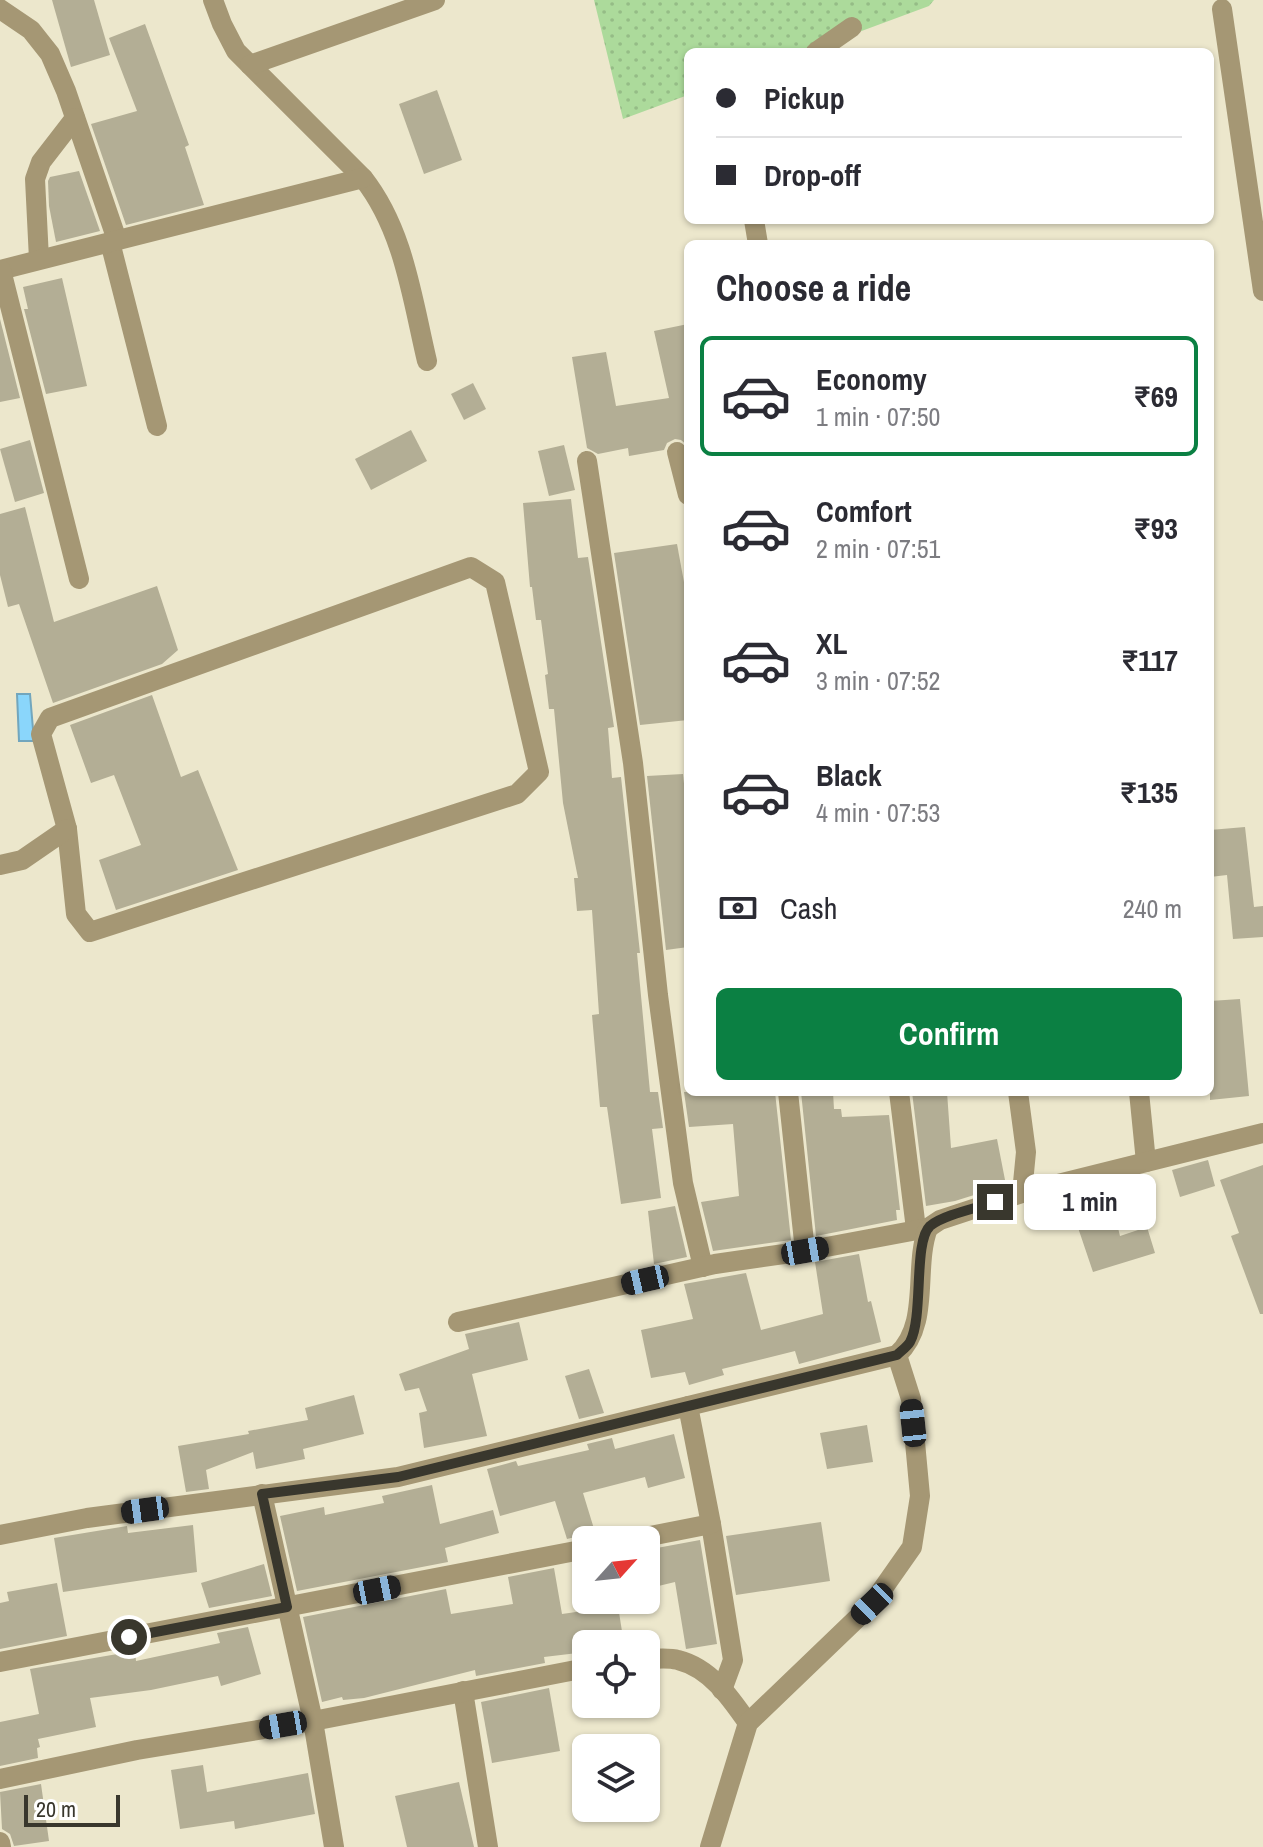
<!DOCTYPE html>
<meta charset="utf-8">
<style>
:root{--surface:#fff;--page:#f2f2f3;--text:#2b2b33;--muted:#7c7c81;--line:#e1e1e2;--accent:#0b8043}
body{margin:0;font-family:"Archivo Narrow",sans-serif;background:var(--page);color:var(--text);height:100vh;display:flex;flex-direction:column;font-size:30px;white-space:nowrap}
*{box-sizing:border-box;margin:0}
p{font-size:26px;color:var(--muted)}
.icon{flex:none;width:44px;height:44px;fill:none;stroke:currentColor;stroke-width:2;stroke-linecap:round;stroke-linejoin:round}
.map{position:relative;flex:1;overflow:hidden}
.drawer{position:absolute;left:684px;top:240px;width:530px;height:856px;display:flex;flex-direction:column;background:var(--surface);border-radius:12px;box-shadow:0 2px 6px #0004}
.drawer>*{flex:none}
.banner{position:absolute;left:684px;top:48px;width:530px;height:176px;border-radius:12px;box-shadow:0 2px 6px #0004;display:grid;align-content:center;height:176px;padding:0 32px;background:var(--surface)}
.needle{width:52px;rotate:63deg}
.fabs{position:absolute;left:572px;top:1526px;display:grid;gap:16px}
.fabs a{display:grid;place-items:center;width:88px;height:88px;border-radius:12px;background:var(--surface);box-shadow:0 2px 6px #0004;font-size:40px}
.scale{position:absolute;left:24px;bottom:20px;width:96px;box-sizing:border-box;padding-left:8px;border:4px solid #39372d;border-top:0;font-size:22px;line-height:28px;white-space:nowrap;color:#39372d;-webkit-text-stroke:6px #fff;paint-order:stroke}
.end{position:absolute;width:36px;height:36px;margin:-18px;border:10px solid #39372d;background:#fff;box-shadow:0 0 0 4px #fff}
.from{border-radius:50%}
.bubble{position:absolute;height:56px;border-radius:12px;background:var(--surface);box-shadow:0 2px 6px #0004;font-size:26px;font-weight:700;line-height:56px;text-align:center}
.car{position:absolute;width:24px;height:48px;margin:-24px -12px;border-radius:10px;box-shadow:0 0 6px 2px #0007;background:linear-gradient(#222 24%,#8ab4d8 0 40%,#222 0 76%,#8ab4d8 0 86%,#222 0)}
.banner b{display:flex;align-items:center;gap:28px;height:76px;font-size:30px}
.banner b+b{border-top:2px solid var(--line)}
.banner i{width:20px;height:20px;background:var(--text)}
ul{padding:0;list-style:none}
li{display:flex;align-items:center;gap:24px;height:120px;margin:0 16px 12px;padding:0 16px;border:4px solid transparent;border-radius:12px}
li div{flex:1}
li b{display:block;font-size:30px}
li em{font-style:normal;font-weight:700}
li.on{border-color:var(--accent)}
li>.icon{width:72px;height:72px;stroke-width:1.5}
h2{padding:0 32px;font-size:36px;line-height:96px}
.pay{display:flex;align-items:center;gap:20px;height:88px;padding:0 32px;font-size:30px}
.pay p{margin-inline-start:auto}
.button{display:flex;gap:16px;margin-top:auto;padding:16px 32px}
.button a{flex:1;height:92px;border-radius:12px;background:var(--accent);color:#fff;font-size:32px;font-weight:700;line-height:92px;text-align:center}
.map>svg:first-child{display:block}
.grass{fill:url(#grass-dots)}
.water{fill:#8ad6fb;stroke:#72a6bd;stroke-width:2}
.building{fill:#b3ae95}
.lines{fill:none;stroke-linecap:round;stroke-linejoin:round}
.minor{stroke:#a59774;stroke-width:20}
.route{stroke:#39372d;stroke-width:10}
</style>
<div class="map">
<svg width="1263" height="1847" viewBox="0 0 1263 1847">
<defs>
<pattern id="grass-dots" width="8" height="8" patternUnits="userSpaceOnUse" patternTransform="scale(2)"><rect width="8" height="8" fill="#acda9b"/><path d="M2 2h.1M6 6h.1" fill="none" stroke="#95bc86" stroke-width="1.8" stroke-linecap="round"/></pattern>
</defs>
<rect width="100%" height="100%" fill="#ece7cc"/>
<!-- grass -->
<polygon class="grass" points="594,0 934,0 929,6 805,52 688,52 688,95 623,119"/>
<!-- water -->
<polygon class="water" points="17,694 30,694 34,741 19,741"/>
<!-- building -->
<g class="building">
<polygon points="52,0 94,0 110,55 71,67"/>
<polygon points="145,24 189,145 185,147 204,205 126,225 91,124 137,111 109,38"/>
<polygon points="437,90 462,160 424,174 399,104"/>
<polygon points="79,171 100,231 56,242 49,206 48,181 50,177"/>
<polygon points="62,278 87,386 46,394 24,309 28,309 23,287"/>
<polygon points="0,319 20,398 0,402"/>
<polygon points="688,324 688,446 681,440 675,439 667,443 664,450 629,456 628,448 598,454 587,448 572,357 606,352 616,406 669,398 654,331"/>
<polygon points="473,383 486,409 464,420 451,394"/>
<polygon points="411,430 427,461 371,490 355,459"/>
<polygon points="30,440 44,493 15,502 0,449"/>
<polygon points="564,445 575,490 549,496 538,451"/>
<polygon points="571,499 578,558 588,557 614,727 608,728 612,778 621,777 640,953 637,953 650,1092 658,1092 663,1128 652,1129 661,1198 621,1204 607,1107 600,1107 592,1015 599,1014 592,910 577,911 574,878 578,878 563,803 554,709 549,709 545,675 548,674 541,620 536,620 532,587 530,587 523,503"/>
<polygon points="25,507 54,622 157,586 178,650 162,664 53,703 19,604 8,607 0,575 0,514"/>
<polygon points="677,544 688,604 688,720 640,725 614,553"/>
<polygon points="152,695 181,777 198,770 238,870 116,910 99,860 141,845 114,775 91,783 70,725"/>
<polygon points="683,774 688,822 688,947 666,950 647,776"/>
<polygon points="1245,827 1254,907 1263,906 1263,937 1233,939 1227,875 1210,877 1210,830"/>
<polygon points="1240,999 1249,1096 1210,1100 1210,1001"/>
<polygon points="684,1092 775,1092 791,1240 713,1251 701,1202 739,1196 733,1124 689,1127"/>
<polygon points="801,1092 833,1092 834,1109 841,1109 842,1117 889,1115 900,1210 896,1210 897,1220 816,1236"/>
<polygon points="912,1092 947,1092 951,1148 997,1139 1006,1185 955,1201 926,1206"/>
<polygon points="1208,1160 1215,1186 1180,1197 1172,1170"/>
<polygon points="1263,1165 1263,1314 1260,1314 1231,1236 1239,1233 1220,1180"/>
<polygon points="1108,1188 1120,1236 1147,1227 1155,1253 1093,1272 1068,1198"/>
<polygon points="675,1206 687,1257 654,1264 648,1211"/>
<polygon points="859,1254 868,1302 871,1301 881,1342 799,1364 795,1351 722,1369 724,1375 689,1385 685,1372 651,1378 641,1330 693,1319 684,1284 746,1273 761,1330 823,1314 815,1262"/>
<polygon points="519,1322 528,1360 472,1374 487,1436 424,1448 419,1413 427,1411 419,1388 405,1391 399,1374 469,1349 465,1334"/>
<polygon points="589,1369 604,1413 579,1419 565,1376"/>
<polygon points="354,1395 364,1434 303,1449 305,1459 256,1469 253,1452 206,1470 209,1489 186,1492 178,1446 249,1434 248,1431 308,1420 305,1408"/>
<polygon points="867,1425 873,1462 827,1469 820,1433"/>
<polygon points="674,1434 685,1478 648,1488 645,1477 583,1493 595,1532 567,1539 555,1501 500,1516 487,1469 516,1461 518,1466 589,1450 587,1444 612,1438 615,1449"/>
<polygon points="432,1485 440,1524 493,1510 499,1533 445,1548 448,1562 297,1591 280,1516 324,1507 325,1515 384,1503 382,1496"/>
<polygon points="821,1522 830,1581 736,1595 726,1536"/>
<polygon points="193,1525 197,1572 63,1592 54,1538 127,1526 128,1533"/>
<polygon points="700,1540 717,1644 686,1649 675,1582 646,1589 646,1550"/>
<polygon points="264,1564 272,1596 209,1608 201,1583"/>
<polygon points="554,1568 562,1614 618,1606 624,1644 586,1644 586,1652 544,1657 545,1663 476,1676 475,1670 364,1698 343,1700 342,1697 322,1702 303,1617 446,1589 451,1614 513,1604 508,1577"/>
<polygon points="57,1583 67,1636 0,1649 0,1603 9,1601 7,1592"/>
<polygon points="248,1627 261,1674 221,1686 218,1676 151,1690 90,1698 96,1727 38,1739 40,1747 37,1748 38,1758 0,1766 0,1722 39,1714 30,1669 135,1651 136,1661 220,1643 217,1633"/>
<polygon points="549,1688 560,1751 492,1763 481,1702"/>
<polygon points="203,1765 207,1792 308,1773 315,1814 235,1829 234,1821 180,1829 171,1770"/>
<polygon points="459,1782 474,1847 407,1847 395,1796"/>
<polygon points="41,1784 49,1841 14,1846 10,1834 2,1829 0,1792"/>
</g>
<g class="lines">
<!-- minor -->
<g class="minor">
<path d="M213 0 222 24 236 51 363 178C404 230 412 298 427 361"/>
<polyline points="0,9 31,30 50,54 66,91 117,240"/>
<polyline points="1222,9 1263,291"/>
<polyline points="816,52 852,27"/>
<polyline points="250,65 435,0"/>
<polyline points="754,220 758,244"/>
<polyline points="110,242 157,426"/>
<polyline points="39,259 35,179 41,162 75,118"/>
<polyline points="0,270 363,178"/>
<polyline points="1,270 79,579"/>
<polyline points="677,452 688,495"/>
<polyline points="587,461 633,763 658,995 683,1183 703,1267"/>
<polygon points="471,567 495,582 539,772 517,794 90,932 76,914 67,829 41,734 50,718"/>
<polyline points="0,865 22,860 67,829"/>
<polyline points="788,1092 805,1251"/>
<polyline points="899,1092 916,1229"/>
<polyline points="1018,1092 1026,1152 1022,1193"/>
<polyline points="1139,1092 1146,1162"/>
<polyline points="458,1322 715,1264 805,1251 928,1228 940,1220 1022,1193 1263,1133"/>
<polyline points="262,1494 313,1721 334,1847"/>
<polyline points="711,1524 733,1660 722,1690"/>
<path d="M0 1535 87 1518 398 1477 897 1355C931 1324 913 1268 928 1228"/>
<polyline points="630,1540 711,1524 688,1406"/>
<path d="M646 1659C656 1659 668 1657 678 1660 710 1668 730 1697 748 1723"/>
<polyline points="0,1662 586,1549"/>
<polyline points="463,1691 488,1847"/>
<polyline points="0,1779 137,1750 313,1721 586,1668"/>
<polyline points="0,1842 1,1847"/>
<polyline points="710,1847 748,1723 872,1604 912,1547 920,1496 911,1399 897,1355"/>
</g>
</g>
<g class="lines">
<!-- route -->
<path class="route" d="M129 1637 287 1607 262 1494 398 1477 897 1355C901 1351 907 1347 910 1342 924 1316 913 1242 930 1226 943 1215 977 1208 995 1202"/>
</g>
</svg>
<div class="fabs">
<a><svg class="needle" viewBox="-14 -14 28 28"><path d="M0-13l5 13h-10z" fill="#e53935"/><path d="M0 13l5-13h-10z" fill="#7c7c81"/></svg></a>
<a><svg class="icon" aria-label="locate" viewBox="0 0 24 24"><circle cx="12" cy="12" r="6"/><path d="M12 2v4M12 18v4M2 12h4M18 12h4"/></svg></a>
<a><svg class="icon" aria-label="layers" viewBox="0 0 24 24"><path d="M12 4l9 5-9 5-9-5zM3 14l9 5 9-5"/></svg></a>
</div>
<div class="scale">20 m</div>
<i class="end from" style="left:129px;top:1637px"></i>
<i class="end" style="left:995px;top:1202px"></i>
<div class="bubble" style="left:1024px;top:1174px;width:132px">1 min</div>
<i class="car" style="left:805px;top:1251px;rotate:80deg"></i>
<i class="car" style="left:645px;top:1280px;rotate:257deg"></i>
<i class="car" style="left:913px;top:1423px;rotate:354deg"></i>
<i class="car" style="left:145px;top:1510px;rotate:262deg"></i>
<i class="car" style="left:377px;top:1590px;rotate:79deg"></i>
<i class="car" style="left:872px;top:1604px;rotate:226deg"></i>
<i class="car" style="left:283px;top:1725px;rotate:260deg"></i>
<div class="banner">
<b><i class="from"></i>Pickup</b>
<b><i></i>Drop-off</b>
</div>
<section class="drawer">
<h2>Choose a ride</h2>
<ul>
<li class="on"><svg class="icon" aria-label="car" viewBox="0 0 24 24"><path d="M5 17H2v-5l4-1 3-4h7l3 4 3 1v5h-3M9 17h6M6 11h13"/><circle cx="7" cy="17" r="2"/><circle cx="17" cy="17" r="2"/></svg><div><b>Economy</b><p>1 min · 07:50</p></div><em>₹69</em></li>
<li><svg class="icon" aria-label="car" viewBox="0 0 24 24"><path d="M5 17H2v-5l4-1 3-4h7l3 4 3 1v5h-3M9 17h6M6 11h13"/><circle cx="7" cy="17" r="2"/><circle cx="17" cy="17" r="2"/></svg><div><b>Comfort</b><p>2 min · 07:51</p></div><em>₹93</em></li>
<li><svg class="icon" aria-label="car" viewBox="0 0 24 24"><path d="M5 17H2v-5l4-1 3-4h7l3 4 3 1v5h-3M9 17h6M6 11h13"/><circle cx="7" cy="17" r="2"/><circle cx="17" cy="17" r="2"/></svg><div><b>XL</b><p>3 min · 07:52</p></div><em>₹117</em></li>
<li><svg class="icon" aria-label="car" viewBox="0 0 24 24"><path d="M5 17H2v-5l4-1 3-4h7l3 4 3 1v5h-3M9 17h6M6 11h13"/><circle cx="7" cy="17" r="2"/><circle cx="17" cy="17" r="2"/></svg><div><b>Black</b><p>4 min · 07:53</p></div><em>₹135</em></li>
</ul>
<div class="pay"><svg class="icon" aria-label="cash" viewBox="0 0 24 24"><path d="M3 7h18v10H3z"/><circle cx="12" cy="12" r="2"/></svg>Cash<p>240 m</p></div>
<div class="button"><a>Confirm</a></div>
</section>
</div>
